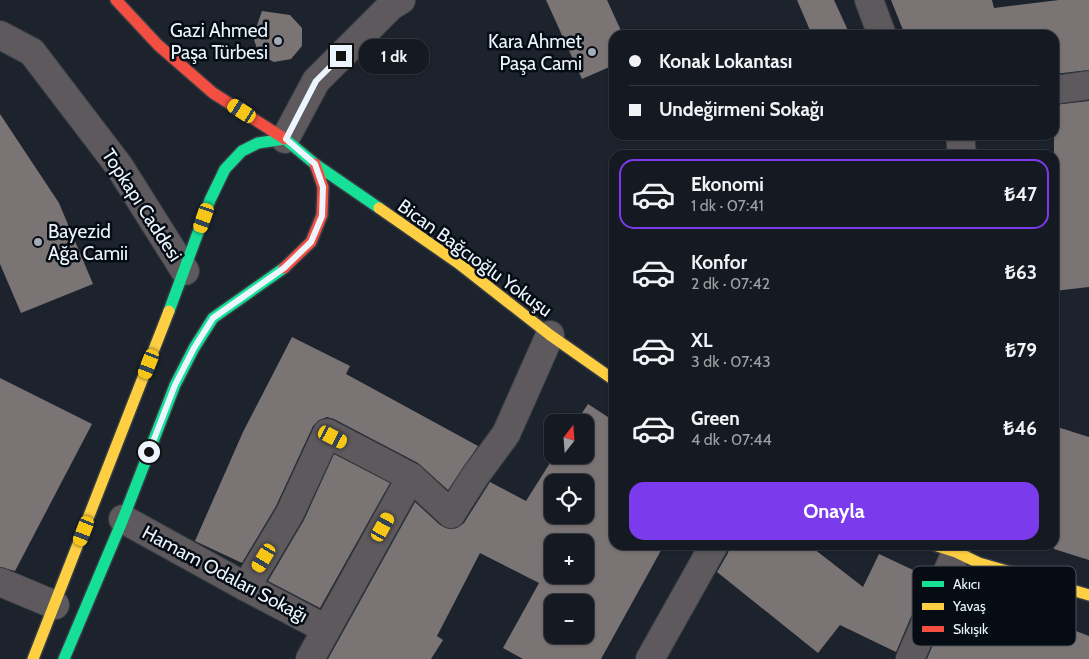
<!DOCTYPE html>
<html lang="tr">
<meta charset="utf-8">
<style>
:root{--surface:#151a22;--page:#1e232a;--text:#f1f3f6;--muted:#9da1a5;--line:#343840;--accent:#7c3aed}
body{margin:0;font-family:Cabin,sans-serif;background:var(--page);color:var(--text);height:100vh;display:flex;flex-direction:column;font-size:19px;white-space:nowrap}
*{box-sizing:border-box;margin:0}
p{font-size:16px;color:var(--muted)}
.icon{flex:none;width:28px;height:28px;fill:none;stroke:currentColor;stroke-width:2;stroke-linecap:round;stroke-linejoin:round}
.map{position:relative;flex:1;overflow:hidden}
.sheet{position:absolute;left:609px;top:150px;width:450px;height:400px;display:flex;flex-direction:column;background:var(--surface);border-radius:15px;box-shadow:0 1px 4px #0004,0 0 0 1px var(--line)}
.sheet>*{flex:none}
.banner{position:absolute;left:609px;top:30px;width:450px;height:110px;border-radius:15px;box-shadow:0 1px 4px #0004,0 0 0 1px var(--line);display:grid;align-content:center;height:110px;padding:0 20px;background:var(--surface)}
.needle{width:32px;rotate:17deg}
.controls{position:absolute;left:544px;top:414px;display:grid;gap:10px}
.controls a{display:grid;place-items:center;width:50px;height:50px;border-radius:10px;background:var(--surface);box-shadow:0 1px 4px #0004,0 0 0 1px var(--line);font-size:25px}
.end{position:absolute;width:22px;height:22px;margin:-11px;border:6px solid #ecf4fe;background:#111;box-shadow:0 0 0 2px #111}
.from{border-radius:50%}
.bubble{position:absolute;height:35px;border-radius:15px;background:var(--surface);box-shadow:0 1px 4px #0004,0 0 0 1px var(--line);font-size:16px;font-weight:700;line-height:35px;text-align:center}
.car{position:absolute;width:15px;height:30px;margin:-15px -8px;border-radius:6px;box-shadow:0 0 4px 1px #0007;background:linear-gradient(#f5c518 24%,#345 0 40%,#f5c518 0 76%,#345 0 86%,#f5c518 0)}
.banner b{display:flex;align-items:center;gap:18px;height:48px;font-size:19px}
.banner b+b{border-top:1px solid var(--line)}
.banner i{width:12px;height:12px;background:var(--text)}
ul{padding:9px 0 0;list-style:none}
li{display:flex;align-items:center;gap:15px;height:70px;margin:0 10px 8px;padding:0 10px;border:2px solid transparent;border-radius:15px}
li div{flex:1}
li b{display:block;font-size:19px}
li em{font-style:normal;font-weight:700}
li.on{border-color:var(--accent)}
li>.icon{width:45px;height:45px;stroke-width:1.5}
.action{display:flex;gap:10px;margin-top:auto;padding:10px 20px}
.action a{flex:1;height:58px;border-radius:15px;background:var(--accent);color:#fff;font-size:20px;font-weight:700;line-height:58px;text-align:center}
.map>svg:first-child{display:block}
.building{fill:#7b7475;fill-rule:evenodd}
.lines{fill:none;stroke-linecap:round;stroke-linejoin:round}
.street-casing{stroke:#373d44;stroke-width:30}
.fast-casing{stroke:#373d44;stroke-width:14}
.slow-casing{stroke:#373d44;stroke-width:14}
.jam-casing{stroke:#373d44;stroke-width:14}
.street{stroke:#5d595d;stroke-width:28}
.fast{stroke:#16e098;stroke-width:11}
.slow{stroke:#ffcf43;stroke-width:11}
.jam{stroke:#f24e42;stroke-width:11}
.route{stroke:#ecf4fe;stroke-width:6}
.poi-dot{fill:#a3abb5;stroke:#060c14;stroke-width:2}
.labels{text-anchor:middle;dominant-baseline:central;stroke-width:5;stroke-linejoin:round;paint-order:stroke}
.poi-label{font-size:19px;fill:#ecf4fe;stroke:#060c14;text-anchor:end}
.street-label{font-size:19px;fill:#ecf4fe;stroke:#060c14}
.key{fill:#060c14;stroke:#4b525a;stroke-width:1}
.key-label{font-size:14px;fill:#ecf4fe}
</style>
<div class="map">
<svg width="1089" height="659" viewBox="0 0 1089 659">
<rect width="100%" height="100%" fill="#1c232d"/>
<!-- building -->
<g class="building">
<polygon points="546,0 607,0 623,35 614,35 614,65 582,79"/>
<polygon points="797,0 834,0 850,35 812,35"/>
<polygon points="891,0 992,0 994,8 1059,0 1089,0 1089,70 1054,74 1054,35 905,35"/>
<polygon points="262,11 290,15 302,28 302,46 291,59 274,62 259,54 253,37"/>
<polygon points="1089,101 1089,287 1054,291 1054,105"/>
<polygon points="0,114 59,203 93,284 21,313 0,264"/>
<polygon points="292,337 350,366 346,374 478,446 448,490 418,463 334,419 327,417 319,420 313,426 276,506 242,563 195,541 243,432"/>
<polygon points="0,378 92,424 15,571 0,567"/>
<path d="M588 404 614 421V545H664L601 659H523L503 648 539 583 480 553 437 636 443 640 431 659H328L415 502 440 525 449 529 457 528 464 523 490 482 526 501 555 455H585V422H576ZM552 482H585V515H552ZM552 542H585V575H552ZM552 602H585V635H552Z"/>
<polygon points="1054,426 1089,437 1089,560 1054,549"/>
<polygon points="334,454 390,483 320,608 268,581 304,520"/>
<polygon points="730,545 809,545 863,587 879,554 928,577 896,652 840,625 818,653 717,572 728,553"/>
<polygon points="967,589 1089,636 1089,659 927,659 956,591 964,595"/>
</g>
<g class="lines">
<defs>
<g id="street">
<polyline points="869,0 882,35"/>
<polyline points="0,35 32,52 119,166 185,271"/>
<polyline points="1054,90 1089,85"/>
<polyline points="960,135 962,155"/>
<polyline points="285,139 316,81 391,6 401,0"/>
<polyline points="123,519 246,587 326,629"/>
<polyline points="0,582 55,605"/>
<polyline points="246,587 290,513 327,433 411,477 451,514 475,476 506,434 550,335"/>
<polyline points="310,659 411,477"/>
<polyline points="650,659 714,545"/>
<polyline points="910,659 956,552"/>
</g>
<g id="fast">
<polyline points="169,311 210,200 225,169 242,151 258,143 285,139 315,164 379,208"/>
<polyline points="64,659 123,519 175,385 194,348 213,318 284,268"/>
</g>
<g id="slow">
<polyline points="379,208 458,263 550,335 614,380"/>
<polyline points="934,545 956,552 979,563 1089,595"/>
<polyline points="33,659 169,311"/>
</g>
<g id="jam">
<polyline points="116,0 158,45 213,93 285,139"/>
<polyline points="284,268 311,242 322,215 323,187 315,164"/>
</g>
</defs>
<!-- street casing -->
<use href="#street" class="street-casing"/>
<!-- fast casing -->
<use href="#fast" class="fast-casing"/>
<!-- slow casing -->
<use href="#slow" class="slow-casing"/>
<!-- jam casing -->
<use href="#jam" class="jam-casing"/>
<!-- street -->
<use href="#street" class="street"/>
<!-- fast -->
<use href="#fast" class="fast"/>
<!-- slow -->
<use href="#slow" class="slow"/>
<!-- jam -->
<use href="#jam" class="jam"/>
</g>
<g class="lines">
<!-- route -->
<polyline class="route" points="149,452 175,385 194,348 213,318 284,268 311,242 322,216 323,187 315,164 286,139 316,81 341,56"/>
</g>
<!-- markers -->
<g class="poi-dot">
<circle cx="278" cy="41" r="5"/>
<circle cx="592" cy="52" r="5"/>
<circle cx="38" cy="242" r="5"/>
</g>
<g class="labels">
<!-- poi labels -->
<g class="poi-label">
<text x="268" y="30">Gazi Ahmed<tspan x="268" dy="22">Paşa Türbesi</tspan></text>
<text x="582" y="41">Kara Ahmet<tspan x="582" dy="22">Paşa Cami</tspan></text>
<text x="48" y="231" text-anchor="start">Bayezid<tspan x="48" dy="22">Ağa Camii</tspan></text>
</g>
<!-- street labels -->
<g class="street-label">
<text transform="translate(142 205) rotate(57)">Topkapı Caddesi</text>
<text transform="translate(475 258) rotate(36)">Bican Bağcıoğlu Yokuşu</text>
<text transform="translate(225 574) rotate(28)">Hamam Odaları Sokağı</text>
</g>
</g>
<!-- legend -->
<rect x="912" y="566" width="164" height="80" rx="8" class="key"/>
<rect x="922" y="581" width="22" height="6" fill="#16e098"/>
<rect x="922" y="603" width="22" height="7" fill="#ffcf43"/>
<rect x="922" y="626" width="22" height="6" fill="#f24e42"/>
<g class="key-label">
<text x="953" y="589">Akıcı</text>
<text x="953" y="611">Yavaş</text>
<text x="953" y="634">Sıkışık</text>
</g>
</svg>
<div class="controls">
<a><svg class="needle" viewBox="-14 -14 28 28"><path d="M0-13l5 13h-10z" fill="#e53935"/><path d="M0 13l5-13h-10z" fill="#9da1a5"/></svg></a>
<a><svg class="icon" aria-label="locate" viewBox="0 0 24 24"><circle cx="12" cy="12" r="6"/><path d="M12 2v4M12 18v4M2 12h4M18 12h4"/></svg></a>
<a>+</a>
<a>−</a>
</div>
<i class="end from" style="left:149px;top:452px"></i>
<i class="end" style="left:341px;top:56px"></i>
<div class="bubble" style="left:359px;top:39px;width:70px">1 dk</div>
<i class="car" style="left:242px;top:111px;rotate:303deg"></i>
<i class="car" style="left:204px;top:218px;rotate:199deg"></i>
<i class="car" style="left:149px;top:364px;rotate:201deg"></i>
<i class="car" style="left:333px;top:437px;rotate:117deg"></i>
<i class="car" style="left:383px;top:527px;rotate:29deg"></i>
<i class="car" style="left:84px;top:531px;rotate:201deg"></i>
<i class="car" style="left:264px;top:558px;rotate:211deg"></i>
<div class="banner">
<b><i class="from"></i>Konak Lokantası</b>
<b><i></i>Undeğirmeni Sokağı</b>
</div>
<section class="sheet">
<ul>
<li class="on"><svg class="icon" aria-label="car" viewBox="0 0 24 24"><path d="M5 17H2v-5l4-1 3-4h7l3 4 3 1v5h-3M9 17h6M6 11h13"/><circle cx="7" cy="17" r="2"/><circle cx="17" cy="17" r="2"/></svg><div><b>Ekonomi</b><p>1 dk · 07:41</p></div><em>₺47</em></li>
<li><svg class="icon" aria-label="car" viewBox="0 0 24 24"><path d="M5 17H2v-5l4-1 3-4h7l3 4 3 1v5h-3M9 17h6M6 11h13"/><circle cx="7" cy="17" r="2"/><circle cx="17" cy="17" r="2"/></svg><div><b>Konfor</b><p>2 dk · 07:42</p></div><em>₺63</em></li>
<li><svg class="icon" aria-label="car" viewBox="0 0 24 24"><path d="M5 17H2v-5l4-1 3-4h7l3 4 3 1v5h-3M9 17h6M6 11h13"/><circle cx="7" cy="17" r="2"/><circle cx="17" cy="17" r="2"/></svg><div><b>XL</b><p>3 dk · 07:43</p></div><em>₺79</em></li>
<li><svg class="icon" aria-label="car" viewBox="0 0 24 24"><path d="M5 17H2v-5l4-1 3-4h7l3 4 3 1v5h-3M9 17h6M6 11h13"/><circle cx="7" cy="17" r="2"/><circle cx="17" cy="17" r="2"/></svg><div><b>Green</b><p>4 dk · 07:44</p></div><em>₺46</em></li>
</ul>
<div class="action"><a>Onayla</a></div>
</section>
</div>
